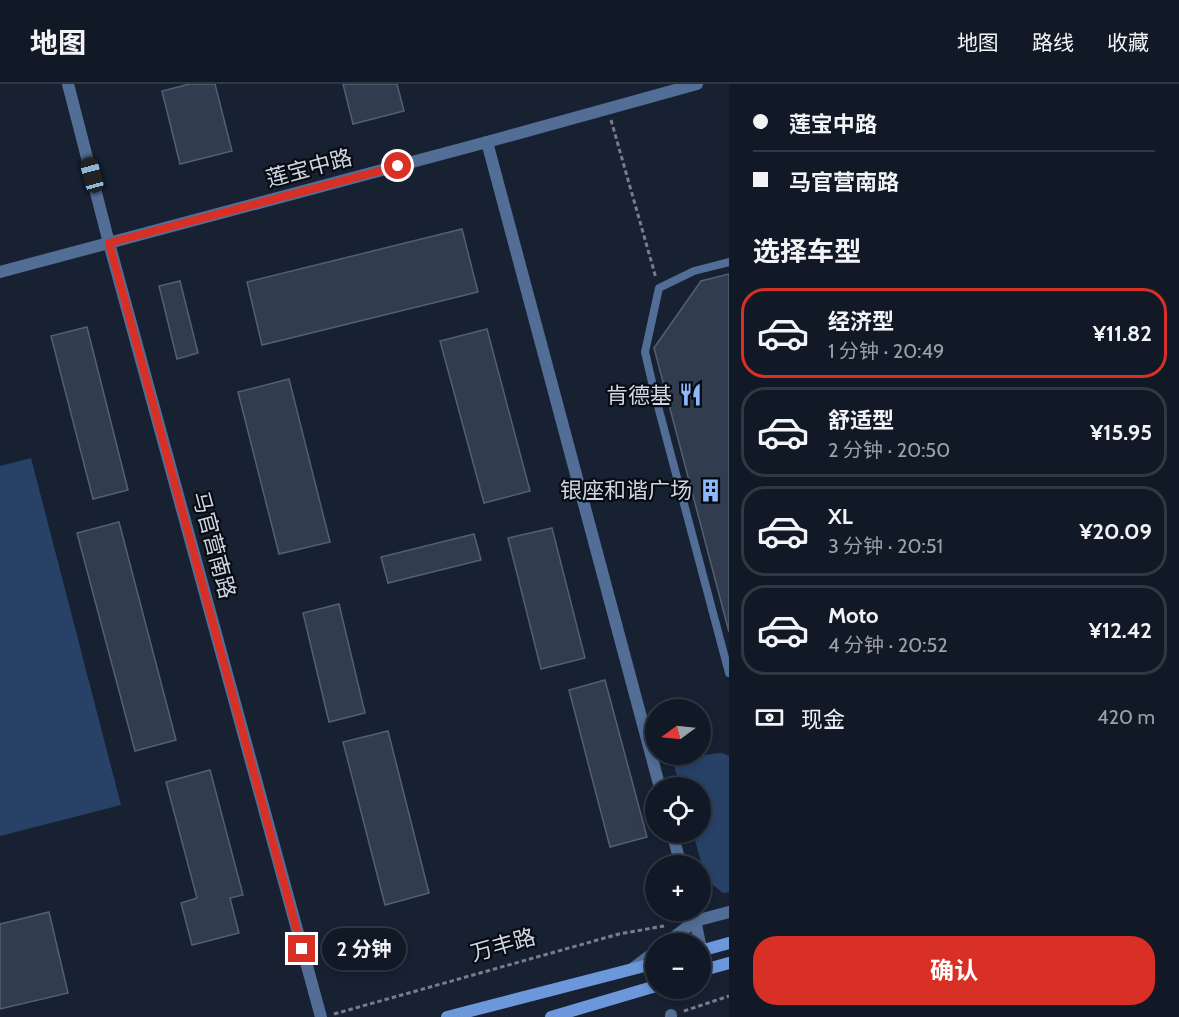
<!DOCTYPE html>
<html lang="zh">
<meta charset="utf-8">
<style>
:root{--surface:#111926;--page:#1a222e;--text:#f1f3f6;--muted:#9ca0a7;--line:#303843;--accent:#d93025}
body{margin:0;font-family:Cabin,"Noto Sans SC",sans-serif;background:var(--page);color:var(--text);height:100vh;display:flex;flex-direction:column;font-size:22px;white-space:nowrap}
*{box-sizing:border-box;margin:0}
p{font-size:20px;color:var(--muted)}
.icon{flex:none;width:33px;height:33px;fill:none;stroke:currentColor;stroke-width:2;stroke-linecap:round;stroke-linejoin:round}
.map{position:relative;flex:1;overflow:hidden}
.drawer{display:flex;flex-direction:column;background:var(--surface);width:450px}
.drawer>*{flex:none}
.top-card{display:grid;align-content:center;height:132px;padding:0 24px;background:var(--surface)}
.needle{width:39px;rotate:255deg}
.buttons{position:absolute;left:645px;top:615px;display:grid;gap:12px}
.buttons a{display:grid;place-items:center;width:66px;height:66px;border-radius:50%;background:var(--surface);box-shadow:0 3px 9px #0003,0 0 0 2px var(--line);font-size:30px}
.end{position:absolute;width:27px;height:27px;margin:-14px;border:8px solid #d93025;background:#fff;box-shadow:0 0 0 3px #fff}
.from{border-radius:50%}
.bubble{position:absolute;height:42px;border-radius:21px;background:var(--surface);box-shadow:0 3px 9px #0003,0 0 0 2px var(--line);font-size:20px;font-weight:700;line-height:42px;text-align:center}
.car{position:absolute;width:18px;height:36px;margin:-18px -9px;border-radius:8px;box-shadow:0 0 4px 2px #0007;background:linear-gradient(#222 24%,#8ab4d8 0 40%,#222 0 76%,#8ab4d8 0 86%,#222 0)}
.top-card b{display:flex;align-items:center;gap:21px;height:57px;font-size:22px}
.top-card b+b{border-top:2px solid var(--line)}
.top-card i{width:15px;height:15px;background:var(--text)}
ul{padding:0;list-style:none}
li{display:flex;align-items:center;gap:18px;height:90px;margin:0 12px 9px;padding:0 12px;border:3px solid var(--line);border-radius:24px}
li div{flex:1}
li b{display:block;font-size:22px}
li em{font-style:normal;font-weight:700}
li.active{border-color:var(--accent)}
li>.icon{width:54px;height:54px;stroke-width:1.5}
h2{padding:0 24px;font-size:27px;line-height:72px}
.pay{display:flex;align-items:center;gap:15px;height:66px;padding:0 24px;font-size:22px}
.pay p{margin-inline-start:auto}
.action{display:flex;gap:12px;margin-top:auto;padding:12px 24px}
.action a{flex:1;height:69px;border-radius:24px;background:var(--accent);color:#fff;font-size:24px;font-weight:700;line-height:69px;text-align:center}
header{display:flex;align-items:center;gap:36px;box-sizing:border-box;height:84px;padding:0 30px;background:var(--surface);border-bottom:2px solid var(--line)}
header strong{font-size:28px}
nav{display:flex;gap:33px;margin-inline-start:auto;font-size:21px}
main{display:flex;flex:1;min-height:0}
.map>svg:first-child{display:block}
.green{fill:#284167}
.building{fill:#313d4e;stroke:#535f73;stroke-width:1.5}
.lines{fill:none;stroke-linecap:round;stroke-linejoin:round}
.path{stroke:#767e8d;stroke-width:3;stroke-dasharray:4.5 3;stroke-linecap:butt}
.service{stroke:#526d96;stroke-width:8}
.minor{stroke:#526d96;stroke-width:12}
.tertiary{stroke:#526d96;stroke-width:12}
.secondary{stroke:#6c97db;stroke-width:12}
.route{stroke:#d93025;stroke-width:8}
.labels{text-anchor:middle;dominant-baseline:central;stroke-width:4.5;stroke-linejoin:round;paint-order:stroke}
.street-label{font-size:22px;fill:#cfd6e2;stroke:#070b12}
.poi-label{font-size:22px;fill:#cfd6e2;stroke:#070b12;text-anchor:end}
</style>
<header>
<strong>地图</strong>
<nav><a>地图</a><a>路线</a><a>收藏</a></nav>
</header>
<main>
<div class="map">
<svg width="729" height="933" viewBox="0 0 729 933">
<rect width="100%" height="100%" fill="#172132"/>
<!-- green -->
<g class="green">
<polygon points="31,374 121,721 0,752 0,382"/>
<polygon points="722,669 729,672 729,808 723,809 706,795 693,749 700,748 700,704 680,703 672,674"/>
</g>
<!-- building -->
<g class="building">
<polygon points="190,0 215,0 232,67 180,80 162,7"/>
<polygon points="343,0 397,0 404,27 353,40"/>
<polygon points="462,145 478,208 262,261 247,198"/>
<polygon points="729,190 729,548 654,264 701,197"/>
<polygon points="180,197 198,269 177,275 159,202"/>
<polygon points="87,243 128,406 93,415 51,252"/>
<polygon points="487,245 530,407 484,419 440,257"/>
<polygon points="289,295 330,458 279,470 238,308"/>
<polygon points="119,438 176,656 135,667 77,449"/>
<polygon points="552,444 585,574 541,585 508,454"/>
<polygon points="474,450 481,476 388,499 381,473"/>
<polygon points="339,520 365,629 329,638 303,529"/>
<polygon points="605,596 647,753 610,763 569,606"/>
<polygon points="388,647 429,809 385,821 343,658"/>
<polygon points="210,686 243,811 230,814 239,849 192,861 181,819 197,814 166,698"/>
<polygon points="49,828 68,909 0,925 0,840"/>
</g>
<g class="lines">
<!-- path -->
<g class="path">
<polyline points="611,36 656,194"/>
<polyline points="684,927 729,912"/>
<polyline points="334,930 619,850 664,842"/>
</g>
<!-- service -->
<polyline class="service" points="729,178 694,187 659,204 645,268 655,311 729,589"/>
<!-- minor -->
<polyline class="minor" points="671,931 671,933"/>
<!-- tertiary -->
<g class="tertiary">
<polyline points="68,0 109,159 321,933"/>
<polyline points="487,58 660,704"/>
<polyline points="0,188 487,58 697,0"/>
<polyline points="672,748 681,782"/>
<polyline points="693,826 700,860"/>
<polyline points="665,860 695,837 729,828"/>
<polyline points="632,885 656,867"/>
</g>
<!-- secondary -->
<g class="secondary">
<polyline points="700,867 729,859"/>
<polyline points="700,887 729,879"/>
<polyline points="447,933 656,879"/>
<polyline points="551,933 656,902"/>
</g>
</g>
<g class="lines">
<!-- route -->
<polyline class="route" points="302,865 109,159 398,82"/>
</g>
<!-- icons -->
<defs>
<symbol id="restaurant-bare" viewBox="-9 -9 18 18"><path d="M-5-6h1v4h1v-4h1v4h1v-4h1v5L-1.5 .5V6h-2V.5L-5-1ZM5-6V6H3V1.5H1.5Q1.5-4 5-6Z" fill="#8db9fc" stroke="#070b12" stroke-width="2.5" paint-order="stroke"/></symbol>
<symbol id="building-bare" viewBox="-9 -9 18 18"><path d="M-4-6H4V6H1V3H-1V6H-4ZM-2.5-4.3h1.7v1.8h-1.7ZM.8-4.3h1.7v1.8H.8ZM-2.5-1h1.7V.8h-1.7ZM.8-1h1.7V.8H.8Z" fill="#8db9fc" stroke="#070b12" stroke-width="2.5" paint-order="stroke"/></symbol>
</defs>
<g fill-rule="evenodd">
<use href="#restaurant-bare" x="674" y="294" width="33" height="33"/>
<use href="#building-bare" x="694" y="390" width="33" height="33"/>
</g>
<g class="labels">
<!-- street labels -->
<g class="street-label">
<text transform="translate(309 84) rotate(-15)">莲宝中路</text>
<text transform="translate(214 461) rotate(75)">马官营南路</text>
<text transform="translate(503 861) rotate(-16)">万丰路</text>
</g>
<!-- poi labels -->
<g class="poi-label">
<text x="672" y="311">肯德基</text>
<text x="692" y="406">银座和谐广场</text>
</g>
</g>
</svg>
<div class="buttons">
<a><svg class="needle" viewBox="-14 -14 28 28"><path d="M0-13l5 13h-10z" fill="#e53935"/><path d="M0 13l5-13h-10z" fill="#9ca0a7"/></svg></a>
<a><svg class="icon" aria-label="locate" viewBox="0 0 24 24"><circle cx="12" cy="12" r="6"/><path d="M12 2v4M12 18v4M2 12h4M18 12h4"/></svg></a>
<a>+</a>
<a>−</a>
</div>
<i class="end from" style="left:398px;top:82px"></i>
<i class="end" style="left:302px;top:865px"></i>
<div class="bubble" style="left:322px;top:844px;width:84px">2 分钟</div>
<i class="car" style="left:92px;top:91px;rotate:345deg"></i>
</div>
<section class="drawer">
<div class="top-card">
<b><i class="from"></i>莲宝中路</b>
<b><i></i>马官营南路</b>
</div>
<h2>选择车型</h2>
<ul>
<li class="active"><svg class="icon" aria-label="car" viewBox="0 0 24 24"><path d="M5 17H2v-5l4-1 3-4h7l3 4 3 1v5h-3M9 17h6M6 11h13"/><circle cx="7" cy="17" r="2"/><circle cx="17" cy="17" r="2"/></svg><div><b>经济型</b><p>1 分钟 · 20:49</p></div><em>¥11.82</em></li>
<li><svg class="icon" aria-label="car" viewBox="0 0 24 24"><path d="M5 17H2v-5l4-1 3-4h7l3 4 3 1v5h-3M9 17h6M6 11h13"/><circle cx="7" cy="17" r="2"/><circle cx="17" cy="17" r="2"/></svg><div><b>舒适型</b><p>2 分钟 · 20:50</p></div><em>¥15.95</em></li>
<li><svg class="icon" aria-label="car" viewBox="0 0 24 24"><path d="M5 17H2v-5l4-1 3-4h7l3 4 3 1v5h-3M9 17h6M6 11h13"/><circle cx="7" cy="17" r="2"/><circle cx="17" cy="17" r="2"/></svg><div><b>XL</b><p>3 分钟 · 20:51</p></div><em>¥20.09</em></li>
<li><svg class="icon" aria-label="car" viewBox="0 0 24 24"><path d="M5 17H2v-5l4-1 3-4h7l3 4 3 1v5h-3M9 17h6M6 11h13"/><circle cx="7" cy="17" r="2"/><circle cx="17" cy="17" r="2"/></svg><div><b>Moto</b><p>4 分钟 · 20:52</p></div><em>¥12.42</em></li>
</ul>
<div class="pay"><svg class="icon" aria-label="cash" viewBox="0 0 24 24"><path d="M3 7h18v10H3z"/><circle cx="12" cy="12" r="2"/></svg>现金<p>420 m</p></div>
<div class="action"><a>确认</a></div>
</section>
</main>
